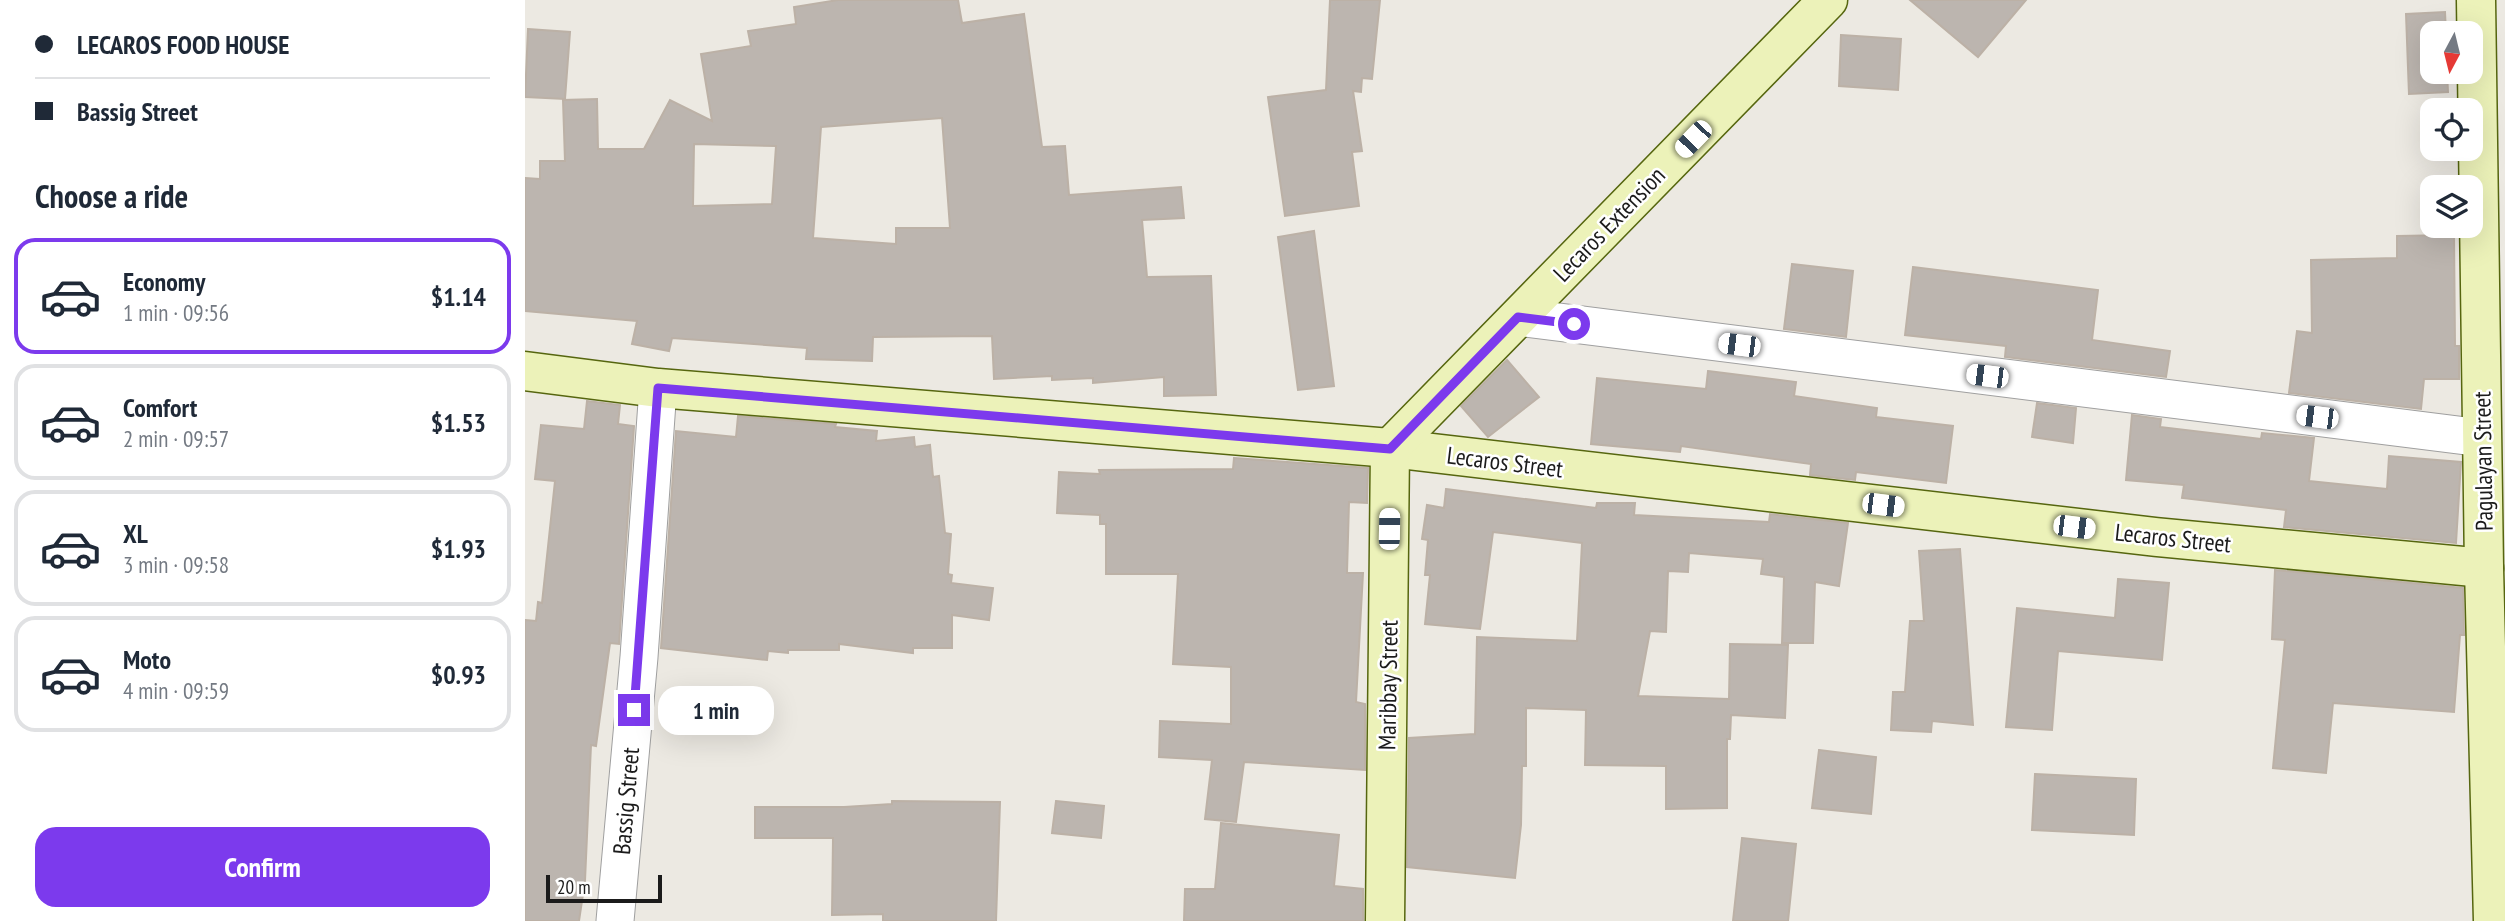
<!DOCTYPE html>
<meta charset="utf-8">
<style>
:root{--surface:#fff;--page:#f2f2f3;--text:#1f2937;--muted:#747a83;--line:#e0e1e3;--accent:#7c3aed}
body{margin:0;font-family:"PT Sans Narrow",sans-serif;background:var(--page);color:var(--text);height:100vh;display:flex;flex-direction:column;font-size:26px;white-space:nowrap}
*{box-sizing:border-box;margin:0}
p{font-size:23px;color:var(--muted)}
.icon{flex:none;width:38px;height:38px;fill:none;stroke:currentColor;stroke-width:2;stroke-linecap:round;stroke-linejoin:round}
.map{position:relative;flex:1;overflow:hidden}
.sheet{display:flex;flex-direction:column;background:var(--surface);width:525px}
.sheet>*{flex:none}
.guide{display:grid;align-content:center;height:154px;padding:0 35px;background:var(--surface)}
.needle{width:46px;rotate:187deg}
.fabs{position:absolute;left:1895px;top:21px;display:grid;gap:14px}
.fabs a{display:grid;place-items:center;width:63px;height:63px;border-radius:14px;background:var(--surface);box-shadow:0 7px 28px #0002;font-size:35px}
.scale{position:absolute;left:21px;bottom:18px;width:116px;box-sizing:border-box;padding-left:7px;border:4px solid #1b1b1b;border-top:0;font-size:19px;line-height:24px;white-space:nowrap;color:#1b1b1b;-webkit-text-stroke:5px #fff;paint-order:stroke}
.end{position:absolute;width:32px;height:32px;margin:-16px;border:9px solid #7c3aed;background:#fff;box-shadow:0 0 0 4px #fff}
.from{border-radius:50%}
.bubble{position:absolute;height:49px;border-radius:21px;background:var(--surface);box-shadow:0 7px 28px #0002;font-size:23px;font-weight:700;line-height:49px;text-align:center}
.car{position:absolute;width:21px;height:42px;margin:-21px -10px;border-radius:9px;box-shadow:0 0 5px 2px #0007;background:linear-gradient(#fff 24%,#345 0 40%,#fff 0 76%,#345 0 86%,#fff 0)}
.guide b{display:flex;align-items:center;gap:24px;height:66px;font-size:26px}
.guide b+b{border-top:2px solid var(--line)}
.guide i{width:18px;height:18px;background:var(--text)}
ul{padding:0;list-style:none}
li{display:flex;align-items:center;gap:21px;height:116px;margin:0 14px 10px;padding:0 21px;border:4px solid var(--line);border-radius:21px}
li div{flex:1}
li b{display:block;font-size:26px}
li em{font-style:normal;font-weight:700}
li.on{border-color:var(--accent)}
li>.icon{width:63px;height:63px;stroke-width:1.5}
h2{padding:0 35px;font-size:32px;line-height:84px}
.action{display:flex;gap:14px;margin-top:auto;padding:14px 35px}
.action a{flex:1;height:80px;border-radius:21px;background:var(--accent);color:#fff;font-size:28px;font-weight:700;line-height:80px;text-align:center}
main{display:flex;flex:1;min-height:0}
.map>svg:first-child{display:block}
.building{fill:#bcb5af;stroke:#bcb1a6;stroke-width:2;fill-rule:evenodd}
.lines{fill:none;stroke-linecap:round;stroke-linejoin:round}
.street-casing{stroke:#9f9f9f;stroke-width:39}
.secondary-casing{stroke:#56660f;stroke-width:41}
.street{stroke:#fff;stroke-width:37}
.secondary{stroke:#ecf2b9;stroke-width:38}
.route{stroke:#7c3aed;stroke-width:9}
.labels{text-anchor:middle;dominant-baseline:central;stroke-width:5;stroke-linejoin:round;paint-order:stroke}
.street-label{font-size:24px;fill:#1b1b1b;stroke:#fff}
</style>
<main>
<section class="sheet">
<div class="guide">
<b><i class="from"></i>LECAROS FOOD HOUSE</b>
<b><i></i>Bassig Street</b>
</div>
<h2>Choose a ride</h2>
<ul>
<li class="on"><svg class="icon" aria-label="car" viewBox="0 0 24 24"><path d="M5 17H2v-5l4-1 3-4h7l3 4 3 1v5h-3M9 17h6M6 11h13"/><circle cx="7" cy="17" r="2"/><circle cx="17" cy="17" r="2"/></svg><div><b>Economy</b><p>1 min · 09:56</p></div><em>$1.14</em></li>
<li><svg class="icon" aria-label="car" viewBox="0 0 24 24"><path d="M5 17H2v-5l4-1 3-4h7l3 4 3 1v5h-3M9 17h6M6 11h13"/><circle cx="7" cy="17" r="2"/><circle cx="17" cy="17" r="2"/></svg><div><b>Comfort</b><p>2 min · 09:57</p></div><em>$1.53</em></li>
<li><svg class="icon" aria-label="car" viewBox="0 0 24 24"><path d="M5 17H2v-5l4-1 3-4h7l3 4 3 1v5h-3M9 17h6M6 11h13"/><circle cx="7" cy="17" r="2"/><circle cx="17" cy="17" r="2"/></svg><div><b>XL</b><p>3 min · 09:58</p></div><em>$1.93</em></li>
<li><svg class="icon" aria-label="car" viewBox="0 0 24 24"><path d="M5 17H2v-5l4-1 3-4h7l3 4 3 1v5h-3M9 17h6M6 11h13"/><circle cx="7" cy="17" r="2"/><circle cx="17" cy="17" r="2"/></svg><div><b>Moto</b><p>4 min · 09:59</p></div><em>$0.93</em></li>
</ul>
<div class="action"><a>Confirm</a></div>
</section>
<div class="map">
<svg width="1980" height="921" viewBox="0 0 1980 921">
<rect width="100%" height="100%" fill="#ece9e2"/>
<!-- building -->
<g class="building">
<path d="M313 0H433L437 23 499 14 517 147 540 146 544 195 656 187 659 218 617 220 622 277 686 276 691 395 639 396V377L568 383V378L527 380V376L469 379 467 336 348 337 347 361 281 359 282 348 147 338 144 351 107 344 112 321 0 311V178L15 179V161H40L38 100 72 99 73 149H119L145 100 187 121 176 54 226 46 223 31 271 24 269 7ZM417 118 425 228H371V244L288 238 296 127ZM169 144 251 146 247 204 168 206Z"/>
<polygon points="805,0 855,0 847,79 837,78 836,92 828,91 837,151 827,152 834,206 760,216 743,97 801,90"/>
<polygon points="1385,0 1501,0 1453,57"/>
<polygon points="1920,12 1921,33 1908,33 1908,72 1922,72 1923,92 1884,94 1881,14"/>
<polygon points="3,29 45,32 40,99 0,97"/>
<polygon points="1316,35 1376,39 1373,90 1314,86"/>
<polygon points="789,231 809,386 773,390 753,237"/>
<polygon points="1929,235 1930,346 1934,346 1934,379 1899,379 1896,409 1764,393 1772,331 1787,333 1786,260 1872,258 1872,236"/>
<polygon points="1267,264 1328,271 1321,337 1259,329"/>
<polygon points="1388,267 1573,290 1567,340 1645,351 1641,377 1480,357 1481,346 1380,335"/>
<polygon points="982,360 1014,397 963,437 936,406"/>
<polygon points="1183,371 1271,382 1269,396 1352,408 1351,417 1428,426 1421,483 1331,472 1330,480 1285,475 1286,464 1156,446 1155,452 1066,444 1072,378 1181,389"/>
<polygon points="62,401 95,405 93,424 109,426 94,644 85,643 71,746 66,745 60,881 54,921 0,921 0,620 11,621 13,602 17,603 30,481 10,479 16,425 59,429"/>
<polygon points="1512,403 1551,408 1548,443 1507,437"/>
<polygon points="1607,415 1636,419 1635,427 1736,439 1737,433 1789,438 1784,481 1862,489 1864,456 1936,462 1931,543 1759,527 1761,510 1657,498 1659,485 1601,480"/>
<polygon points="213,416 311,424 310,427 352,431 351,441 389,437 390,447 405,445 408,477 414,476 420,533 426,534 423,574 427,575 426,583 468,588 464,620 427,615 427,648 388,648 388,653 314,644 314,650 263,650 263,653 243,651 242,660 136,648 151,431 211,437"/>
<polygon points="709,458 843,468 842,503 824,502 822,573 838,573 831,702 840,704 840,770 719,762 711,822 680,819 687,760 634,757 635,721 706,724 706,667 648,664 653,574 581,574 581,524 575,524 575,515 532,513 534,472 575,474 574,470 708,469"/>
<polygon points="921,489 1071,508 1072,503 1110,503 1109,515 1244,522 1245,514 1323,523 1314,586 1290,582 1288,643 1257,643 1259,577 1236,574 1238,559 1164,553 1163,572 1143,571 1141,632 1125,631 1113,696 1204,699 1205,644 1263,645 1260,718 1206,715 1205,739 1202,739 1202,808 1141,809 1141,766 1060,765 1061,710 1001,708 1001,766 997,766 996,825 990,878 882,867 884,738 950,734 952,637 1052,641 1057,543 968,532 955,629 900,624 905,575 900,575 903,540 897,539 902,505 919,508"/>
<polygon points="1435,549 1448,725 1407,721 1406,732 1366,730 1368,692 1380,692 1385,621 1399,621 1394,551"/>
<polygon points="1750,570 1938,588 1939,635 1935,635 1929,712 1808,703 1801,773 1748,768 1760,640 1747,639"/>
<polygon points="1593,579 1644,583 1637,660 1533,651 1527,730 1481,727 1492,608 1590,618"/>
<polygon points="1294,750 1351,757 1346,814 1287,808"/>
<polygon points="1510,774 1611,779 1609,835 1507,830"/>
<polygon points="367,801 475,802 471,921 358,921 358,914 307,915 308,838 230,838 230,807 319,807 367,804"/>
<polygon points="531,801 579,806 576,838 527,833"/>
<polygon points="696,823 814,835 809,886 838,889 838,921 659,921 660,889 690,889"/>
<polygon points="1217,838 1271,844 1263,921 1208,921"/>
</g>
<g class="lines">
<defs>
<g id="street">
<polyline points="993,317 1957,438"/>
<polyline points="90,921 114,657 133,388"/>
</g>
<g id="secondary">
<polyline points="1951,0 1959,568 1968,921"/>
<polyline points="0,371 133,388 865,448 1631,537 1959,568"/>
<polyline points="865,448 1303,0"/>
<polyline points="860,921 865,448"/>
</g>
</defs>
<!-- street casing -->
<use href="#street" class="street-casing"/>
<!-- secondary casing -->
<use href="#secondary" class="secondary-casing"/>
<!-- street -->
<use href="#street" class="street"/>
<!-- secondary -->
<use href="#secondary" class="secondary"/>
</g>
<g class="lines">
<!-- route -->
<polyline class="route" points="109,710 133,388 865,449 993,317 1049,324"/>
</g>
<g class="labels">
<!-- street labels -->
<g class="street-label">
<text transform="translate(1084 224) rotate(-46)">Lecaros Extension</text>
<text transform="translate(1958 461) rotate(-91)">Pagulayan Street</text>
<text transform="translate(980 462) rotate(7)">Lecaros Street</text>
<text transform="translate(1648 538) rotate(6)">Lecaros Street</text>
<text transform="translate(863 685) rotate(-89)">Maribbay Street</text>
<text transform="translate(101 801) rotate(-85)">Bassig Street</text>
</g>
</g>
</svg>
<div class="fabs">
<a><svg class="needle" viewBox="-14 -14 28 28"><path d="M0-13l5 13h-10z" fill="#e53935"/><path d="M0 13l5-13h-10z" fill="#747a83"/></svg></a>
<a><svg class="icon" aria-label="locate" viewBox="0 0 24 24"><circle cx="12" cy="12" r="6"/><path d="M12 2v4M12 18v4M2 12h4M18 12h4"/></svg></a>
<a><svg class="icon" aria-label="layers" viewBox="0 0 24 24"><path d="M12 4l9 5-9 5-9-5zM3 14l9 5 9-5"/></svg></a>
</div>
<div class="scale">20 m</div>
<i class="end from" style="left:1049px;top:324px"></i>
<i class="end" style="left:109px;top:710px"></i>
<div class="bubble" style="left:133px;top:686px;width:116px">1 min</div>
<i class="car" style="left:1168px;top:139px;rotate:224deg"></i>
<i class="car" style="left:1214px;top:345px;rotate:277deg"></i>
<i class="car" style="left:1462px;top:376px;rotate:277deg"></i>
<i class="car" style="left:1792px;top:417px;rotate:277deg"></i>
<i class="car" style="left:1358px;top:505px;rotate:97deg"></i>
<i class="car" style="left:1549px;top:527px;rotate:97deg"></i>
<i class="car" style="left:864px;top:529px;rotate:1deg"></i>
</div>
</main>
